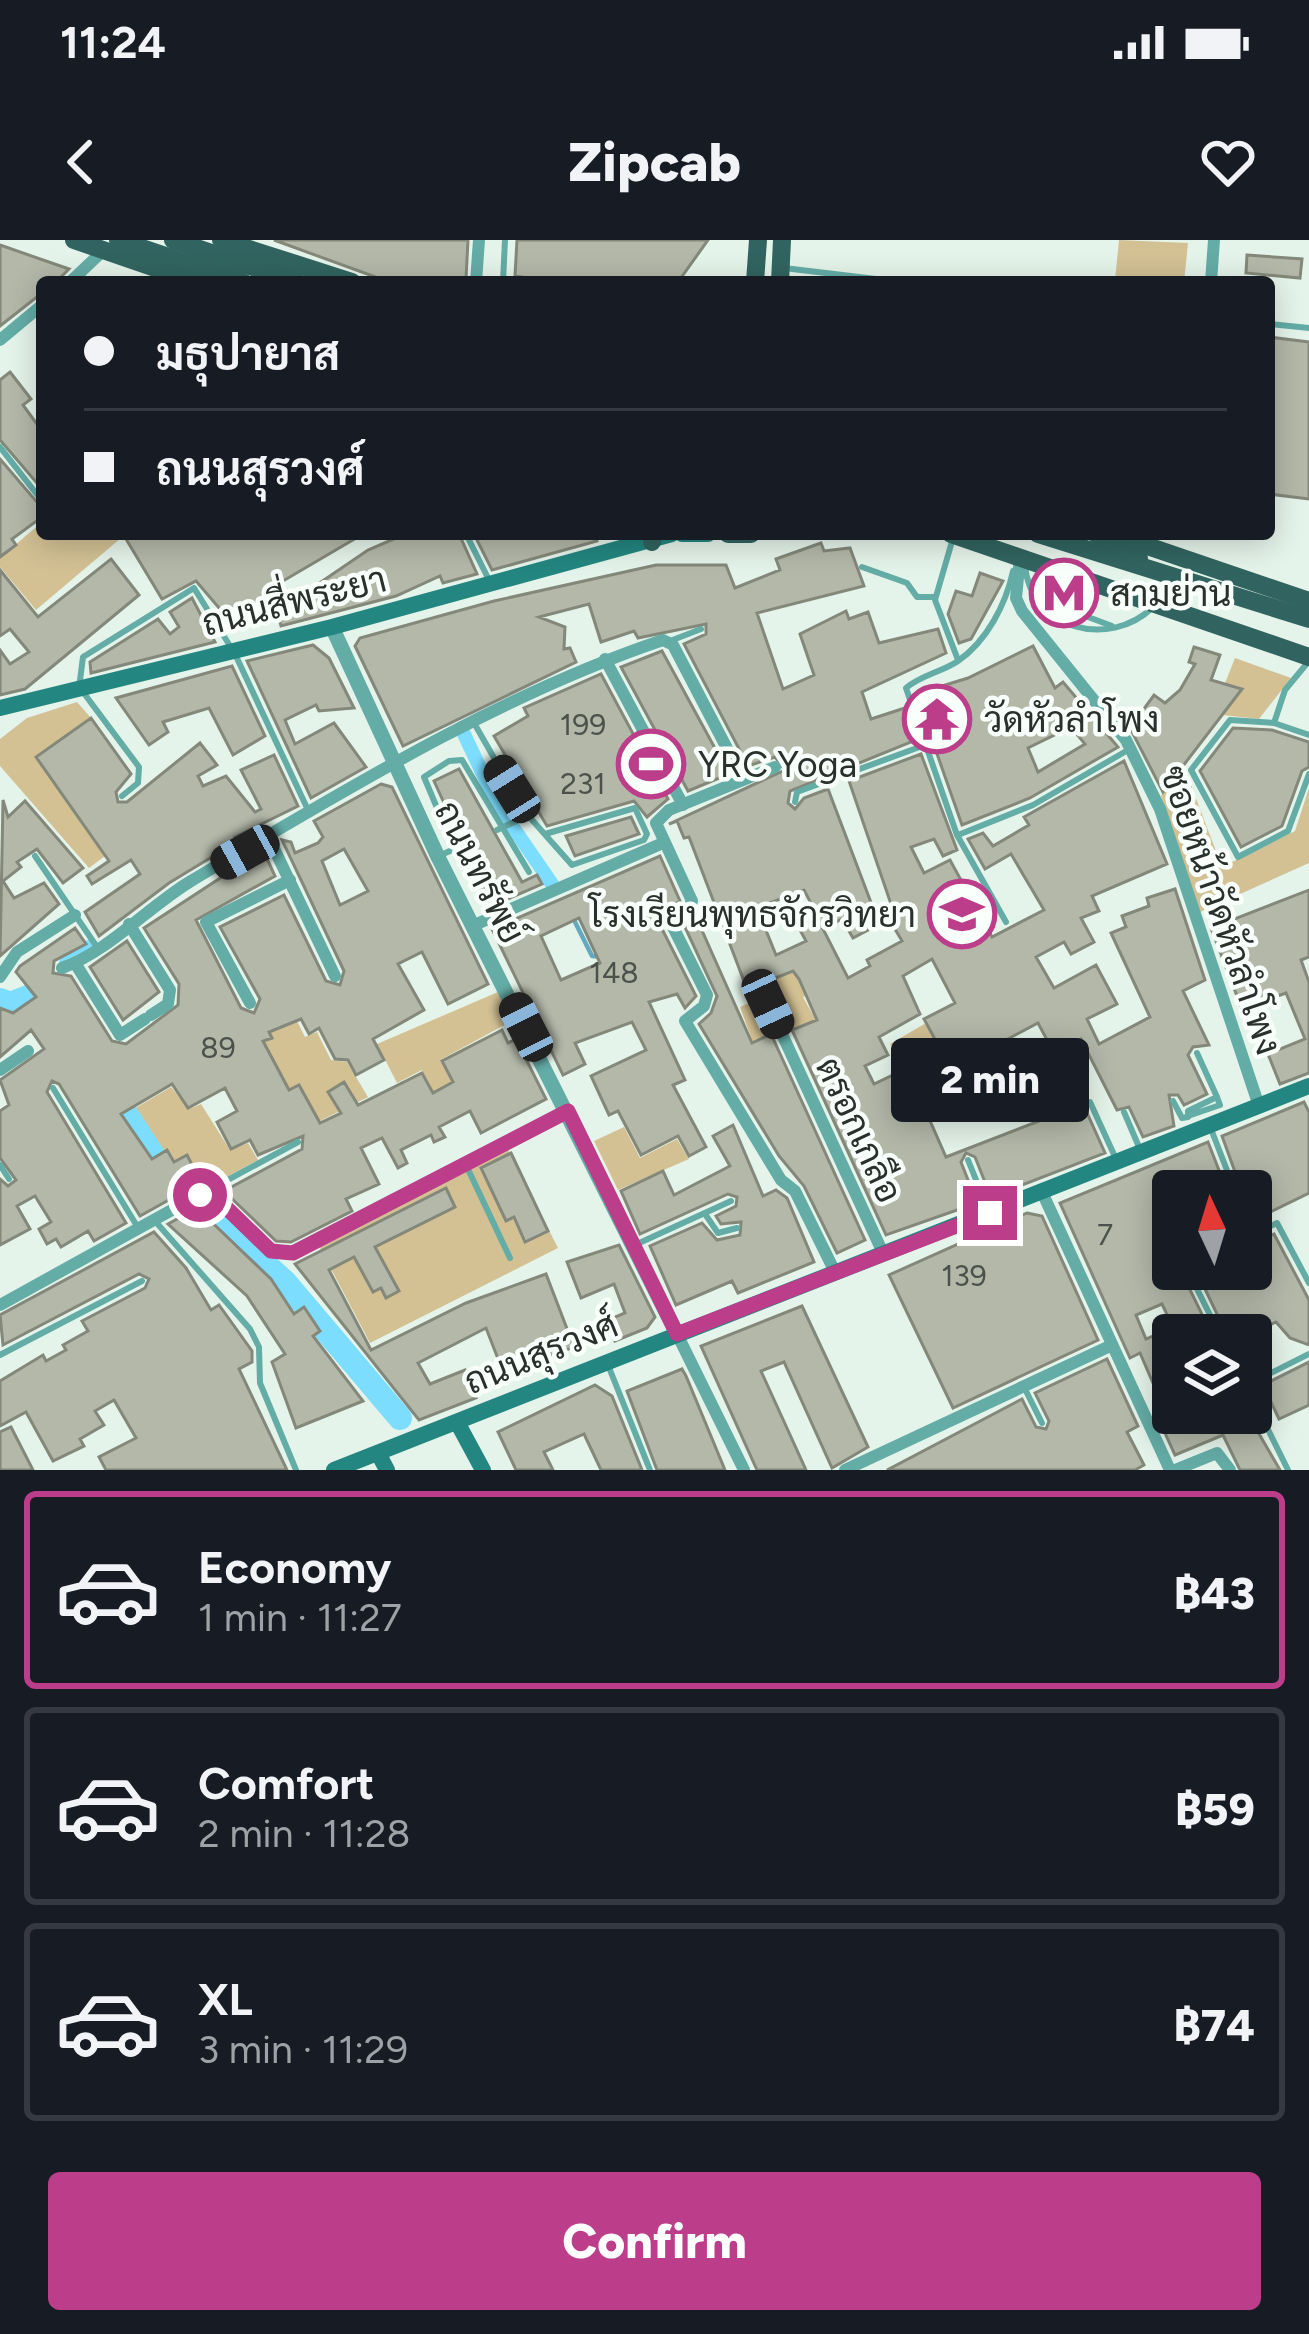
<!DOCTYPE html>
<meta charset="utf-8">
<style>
:root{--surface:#171b24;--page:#20242c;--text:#f1f3f6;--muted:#9ea1a6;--line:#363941;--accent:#bc3d8a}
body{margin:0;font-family:Figtree,Sarabun,sans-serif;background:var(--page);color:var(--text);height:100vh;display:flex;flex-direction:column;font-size:45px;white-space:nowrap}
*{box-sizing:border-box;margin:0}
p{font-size:39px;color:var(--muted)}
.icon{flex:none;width:66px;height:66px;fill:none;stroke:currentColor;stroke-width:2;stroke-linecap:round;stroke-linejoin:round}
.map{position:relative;height:1230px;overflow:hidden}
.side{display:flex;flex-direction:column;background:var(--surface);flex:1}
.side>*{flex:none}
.banner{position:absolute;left:36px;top:36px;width:1239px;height:264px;border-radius:12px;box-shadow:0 6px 30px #0003;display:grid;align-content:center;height:264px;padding:0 48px;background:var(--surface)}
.needle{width:78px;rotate:356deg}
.tools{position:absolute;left:1152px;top:930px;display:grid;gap:24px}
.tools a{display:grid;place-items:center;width:120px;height:120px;border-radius:12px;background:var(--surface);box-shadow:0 6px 30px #0003;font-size:60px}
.end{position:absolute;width:54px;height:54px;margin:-27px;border:15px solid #bc3d8a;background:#fff;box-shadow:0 0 0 6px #fff}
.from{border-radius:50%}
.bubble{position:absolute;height:84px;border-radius:12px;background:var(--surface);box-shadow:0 6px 30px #0003;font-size:39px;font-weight:800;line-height:84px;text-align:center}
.car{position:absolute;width:36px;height:72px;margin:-36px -18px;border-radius:15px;box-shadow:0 0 9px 3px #0007;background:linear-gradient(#222 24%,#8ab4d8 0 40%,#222 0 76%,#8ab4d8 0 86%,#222 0)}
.banner b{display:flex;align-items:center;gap:42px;height:114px;font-size:45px}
.banner b+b{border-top:3px solid var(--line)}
.banner i{width:30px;height:30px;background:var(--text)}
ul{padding:21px 0 0;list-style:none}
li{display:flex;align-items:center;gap:36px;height:198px;margin:0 24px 18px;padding:0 24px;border:6px solid var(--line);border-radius:12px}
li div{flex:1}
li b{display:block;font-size:45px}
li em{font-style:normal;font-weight:800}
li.current{border-color:var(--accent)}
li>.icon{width:108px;height:108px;stroke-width:1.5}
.action{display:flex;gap:24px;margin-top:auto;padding:24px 48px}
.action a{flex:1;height:138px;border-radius:12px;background:var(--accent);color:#fff;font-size:48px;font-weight:800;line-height:138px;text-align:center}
.status{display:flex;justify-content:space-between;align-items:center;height:84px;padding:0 60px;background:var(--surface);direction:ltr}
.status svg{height:33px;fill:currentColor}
header{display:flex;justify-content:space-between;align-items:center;height:156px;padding:0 48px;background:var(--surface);font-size:54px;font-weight:800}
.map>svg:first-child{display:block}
.green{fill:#d3c194}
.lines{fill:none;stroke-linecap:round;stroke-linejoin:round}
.stream{stroke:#63a9bf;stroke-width:4.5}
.canal{stroke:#7cddfe;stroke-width:14}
.river{stroke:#7cddfe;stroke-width:24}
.building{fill:#b3b8a9;stroke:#83887a;stroke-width:3;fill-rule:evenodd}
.service{stroke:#64aca6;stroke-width:6}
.minor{stroke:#64aca6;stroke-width:12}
.tertiary{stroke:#64aca6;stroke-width:15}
.secondary{stroke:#238680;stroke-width:16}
.primary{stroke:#316460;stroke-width:18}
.route{stroke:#bc3d8a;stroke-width:15}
.labels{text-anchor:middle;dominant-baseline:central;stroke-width:9;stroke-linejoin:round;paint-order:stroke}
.number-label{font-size:30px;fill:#4c524b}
.poi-label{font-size:36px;fill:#2a302c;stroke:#f9fffb;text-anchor:start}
.street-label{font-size:36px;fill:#2a302c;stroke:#f9fffb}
</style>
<div class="status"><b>11:24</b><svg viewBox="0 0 49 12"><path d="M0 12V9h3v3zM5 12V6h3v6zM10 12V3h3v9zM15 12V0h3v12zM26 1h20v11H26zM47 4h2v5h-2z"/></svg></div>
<header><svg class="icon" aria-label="back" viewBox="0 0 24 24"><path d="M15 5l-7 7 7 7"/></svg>Zipcab<svg class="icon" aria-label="heart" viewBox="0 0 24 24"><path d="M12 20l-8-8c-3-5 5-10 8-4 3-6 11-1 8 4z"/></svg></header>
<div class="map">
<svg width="1309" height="1230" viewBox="0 0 1309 1230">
<rect width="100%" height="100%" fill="#e5f4ea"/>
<!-- green -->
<g class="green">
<polygon points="1119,0 1188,3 1184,42 1115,40"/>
<polygon points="42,282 42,294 121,298 36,370 0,327 0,318"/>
<polygon points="1235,418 1291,438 1259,479 1222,475 1240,449 1225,443"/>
<polygon points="77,462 91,478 36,518 102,611 105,616 89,628 0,526 0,499 27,478"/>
<polygon points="1183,524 1222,627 1295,591 1309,548 1309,623 1200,672 1161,556"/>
<polygon points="793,730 812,753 803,757 817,782 753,803 740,767 760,758 754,746"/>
<polygon points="498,752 512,781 440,820 452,843 434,852 422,830 397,843 377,804"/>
<polygon points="288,763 305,797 317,792 331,820 347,822 368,857 296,893 244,802"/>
<polygon points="926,783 958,840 988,827 992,840 924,871 890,804"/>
<polygon points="171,847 189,869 201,864 230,910 248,903 258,920 206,948 187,914 174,921 167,909 160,913 132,870"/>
<polygon points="624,887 640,918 677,899 689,919 618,950 594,901"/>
<polygon points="507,907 558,1008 370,1103 318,1004"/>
</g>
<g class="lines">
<!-- stream -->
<polyline class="stream" points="573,678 592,716 602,717"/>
<!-- canal -->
<g class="canal">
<polyline points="464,494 497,564 552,644"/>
<polyline points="66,723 91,706"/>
</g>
<!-- river -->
<g class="river">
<polyline points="0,760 10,764 36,754 56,776"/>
<polyline points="109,848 182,959 204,969 285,1042 400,1178"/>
</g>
</g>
<!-- building -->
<g class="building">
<polygon points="274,0 468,0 466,39 389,42"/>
<polygon points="517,0 708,0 678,42 555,42 515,36"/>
<polygon points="0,5 69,29 56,42 42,42 42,53 0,86"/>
<polygon points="1247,15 1302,19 1300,38 1246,33"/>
<polygon points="1269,97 1309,102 1309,259 1269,254"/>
<polygon points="10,132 31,159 23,165 42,191 42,249 0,200 0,140"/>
<polygon points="0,219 42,268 42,277 12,299 16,305 0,317"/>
<polygon points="123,294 363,294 271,348 259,368 231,382 196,341 162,359"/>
<polygon points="405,294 459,294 477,334 443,343 440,336 396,356 281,386 277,372 368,310"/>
<polygon points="474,294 595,294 597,301 492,330"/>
<path d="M821 303 824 311 850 308 864 346 757 373 783 449 814 435 800 394 846 371 849 379 868 372 879 403 938 389 946 413 862 452 871 479 905 468 916 500 790 551 788 563 795 569 804 558 828 549 875 673 892 667 849 541 921 514 957 610 943 616 934 599 911 607 924 633 950 620 992 697 1044 670 1011 614 985 629 968 599 983 593 993 606 1029 585 1024 577 1124 521 1167 624 1092 656 1099 671 1081 678 1094 702 1071 714 1064 702 1036 717 1054 748 1096 725 1117 764 1087 779 1099 804 1150 777 1111 693 1126 687 1122 676 1149 666 1147 658 1175 649 1205 740 1183 751 1209 805 1193 807 1188 815 1207 854 1184 865 1178 855H1169L1174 886 1143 897 1129 867 1117 870 1081 799 1054 813 1038 783 951 829 924 779 955 763 932 719 903 736 920 774 879 797 888 815 865 826 874 844 897 833 920 877 927 874 946 917 1083 864 1105 913 991 957 975 917 966 913 961 922 977 963 886 995 792 790 817 780 799 739 793 731 747 749 689 597 684 598 677 581 669 584 785 530 775 517 748 526 684 404 706 394V384L638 398 634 391 601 402 589 364 539 377 565 387 564 409 570 408 576 422 403 506 355 406 360 398 494 361 656 325H726L735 348 780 330 776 319ZM804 650 814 669 794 679 806 701 776 715 759 673 766 670 764 665ZM842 679 853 698 889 679 902 701 867 720 870 726 848 738 823 689Z"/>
<polygon points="111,319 139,355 25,449 0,455 0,410 10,424 29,412 10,389 0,396 0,330 38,377"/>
<polygon points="980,333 1003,341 971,399 959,403 948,374 956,351 972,356"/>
<polygon points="192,358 215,402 91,433 90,422 158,379 170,394 179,387 170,372"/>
<polygon points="313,405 329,418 354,468 319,471 316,465 285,480 295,504 334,483 366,527 311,558 247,421"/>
<path d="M1033 406 1055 448 1063 442 1118 507 1030 558 962 585 916 454 968 438ZM1071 487 1085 504 1038 532 1028 508Z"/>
<polygon points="1194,407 1220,415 1211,440 1242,449 1163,552 1130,488 1154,455 1165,463 1180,450 1195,424 1189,422"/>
<polygon points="662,411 729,534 688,551 621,427"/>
<polygon points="232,426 265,496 233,515 209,468 163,482 168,492 149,505 116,458"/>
<polygon points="601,434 668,559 647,577 634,561 547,586 494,496 528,476 524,468"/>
<polygon points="91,478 131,534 116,552 118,562 127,562 200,503 217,525 198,536 203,546 226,536 255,572 261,569 241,530 274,515 298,566 235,597 238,601 169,643 99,696 85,672 140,634 131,620 92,644 87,636 109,621 36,517"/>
<polygon points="1233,488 1272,490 1309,502 1309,527 1302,531 1282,586 1241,607 1200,531"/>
<polygon points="459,529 522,642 537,635 542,644 487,668 466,612 470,603 460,598 434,541"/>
<path d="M381 544 392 547 488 744 448 764 422 712 398 724 424 770 373 799 384 820 356 835 348 820 335 819 319 788 309 794 301 779 269 792 272 798 263 801 289 850 299 845 320 883 341 873 328 852 344 842 358 865 422 833 433 853 453 842 442 821 502 790 508 803 516 799 546 859 481 893 470 871 439 887 445 897 434 902 431 895 401 910 407 923 398 928 382 898 361 908 379 944 346 959 352 971 291 1002 276 1001 224 951 302 909 303 896 258 915 250 900 231 909 217 882 237 871 225 848 188 868 172 844 121 874 152 919 167 910 174 922 187 915 201 942 140 976 59 844 52 841 47 852 126 983 94 1001 88 991 61 1007 56 999 47 1004 39 989 51 982 35 956 17 966 30 989 0 1005V939L8 946 16 940 0 918V871L9 865 0 840 44 809 31 790 0 817V768L13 773 36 757 16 732 20 726 75 688 86 704 54 721 53 733 71 736 112 801 126 804 178 765 179 744 144 688 263 610 275 636 196 680 241 768 254 773 260 759 220 687 284 655 326 741 340 745 344 731 282 600 291 602 295 613 318 603 323 597 314 581ZM344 609 368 651 340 665 322 621Z"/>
<polygon points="3,560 8,577 25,561 83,628 63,643 37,609 17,622 21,627 3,641 14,658 44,643 59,664 0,716"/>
<polygon points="631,577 639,594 575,616 566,596"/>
<path d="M660 616 680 661 662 674 660 685 696 756 685 768 677 754 649 762 685 840 673 845 706 907 689 916 678 896 641 915 618 871 609 875 591 836 646 810 632 782 575 803 585 824 563 835 492 689ZM579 678 600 723 561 740 541 696Z"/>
<polygon points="1309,650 1309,717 1301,720 1309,742 1309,833 1280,844 1268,814 1305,799 1286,753 1242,769 1211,688"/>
<polygon points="696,677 752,803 771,794 865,1000 837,1013 804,946 779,916 699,784 711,773 717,756 684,685"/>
<polygon points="127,701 159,752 123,780 90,727"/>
<polygon points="1304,862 1309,872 1309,953 1254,980 1251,951 1242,951 1222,896"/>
<polygon points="733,885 763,956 776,950 787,958 814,1022 738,1053 732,1041 676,1065 650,1006 702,983 717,1000 740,995 741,982 721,984 716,976 736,966 737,957 728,954 640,994 621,951 663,931 674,955 730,926 713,896"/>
<path d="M1208 902 1227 951H1173V1029H1180L1212 1095H1173V1164L1165 1146 1156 1150 1140 1113 1130 1118 1060 963ZM1162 1064 1173 1087 1146 1099 1136 1075Z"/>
<polygon points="511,913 548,991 525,1002 514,977 506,981 481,928"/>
<polygon points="446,948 455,967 375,1007 399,1051 386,1058 381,1048 373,1052 354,1017 329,1030 371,1110 466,1063 546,1034 574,1107 504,1134 486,1088 418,1123 430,1144 465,1130 476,1158 419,1180 295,1024"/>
<polygon points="197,968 271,1039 294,1074 304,1067 320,1091 313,1096 363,1161 296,1188 272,1122 285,1114 247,1056 168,984"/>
<polygon points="1027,973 1042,976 1098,1100 953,1168 889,1035"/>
<polygon points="154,992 186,1028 211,1070 219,1065 252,1111 252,1122 239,1129 287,1230 106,1230 99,1217 136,1198 114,1160 95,1171 104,1185 80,1199 84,1206 53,1221 26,1172 0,1186 0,1141 43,1115 46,1121 66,1110 63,1105 88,1091 82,1081 145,1048 149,1039 139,1034 3,1105 0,1075"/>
<polygon points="1274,994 1309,1060 1309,1105 1290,1098 1276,1082 1249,1095 1227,1095 1205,1049 1238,1029 1251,1029 1251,1005"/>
<polygon points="619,1005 655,1077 647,1088 615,1101 608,1080 625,1073 614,1044 581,1058 567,1022"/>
<polygon points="802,1066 868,1207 832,1228 784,1122 761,1131 806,1230 757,1230 701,1106"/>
<polygon points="1107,1119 1138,1186 1127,1192 1144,1225 1135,1230 887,1230 1022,1159 1036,1187 1046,1189 1049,1181 1035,1153"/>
<polygon points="1309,1122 1309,1165 1279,1179 1263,1145"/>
<polygon points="682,1129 686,1136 725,1230 657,1230 627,1151"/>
<polygon points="595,1145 612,1156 642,1230 601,1230 584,1194 544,1212 553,1230 516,1230 498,1192"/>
<polygon points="1182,1173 1247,1173 1280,1230 1240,1230 1223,1195 1175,1215 1160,1182"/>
<polygon points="11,1187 33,1230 0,1230 0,1192"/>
</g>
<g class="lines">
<!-- service -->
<g class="service">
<polyline points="784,28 901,42"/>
<polyline points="503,42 505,0"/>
<polyline points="1269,84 1309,88"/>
<polyline points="0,207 42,261"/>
<polyline points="466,294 489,340"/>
<polyline points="953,298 935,360 958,420"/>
<path d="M1025 325C1030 389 1109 410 1153 367"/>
<polyline points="862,327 907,343 917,357 935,357"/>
<polyline points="1035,357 1112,386"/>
<polyline points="670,401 701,389"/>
<polyline points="79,448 83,417 194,348 235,414 308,570"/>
<polyline points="83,452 139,527 138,543 122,556"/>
<polyline points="474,483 525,572 572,625 644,600 647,594 635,568 545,594"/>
<polyline points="1274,483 1285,450 1309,421"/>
<polyline points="1309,495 1274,483 1230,480 1191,530 1238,617 1288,591 1309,534"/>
<polyline points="795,562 797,552 925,505"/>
<polyline points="440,575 424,537 449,521 462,520 529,632"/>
<polyline points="497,590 529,575"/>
<polyline points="958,595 1033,565 1128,510"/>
<polyline points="441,615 463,605"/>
<polyline points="35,616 97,707"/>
<path d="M1006 682 957 595 906 448C921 435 942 432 958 421 987 401 1006 364 1013 331"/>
<polyline points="759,748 781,792"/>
<polyline points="1197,813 1217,857"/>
<polyline points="53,848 137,986"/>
<polygon points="1217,857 1220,865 1188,876 1188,871"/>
<polyline points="1173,861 1182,878 1188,877"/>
<polyline points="1090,862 1116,919"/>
<polyline points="1124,872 1139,907"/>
<polyline points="1211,889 1235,951"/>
<polyline points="968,920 987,967"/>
<polyline points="0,925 9,939"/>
<polyline points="466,925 510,1018"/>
<polyline points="211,949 298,902"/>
<polyline points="705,974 718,993 737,988"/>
<polyline points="155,981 250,1089 259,1107 260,1143 296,1230"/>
<polyline points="1251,995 1277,983 1309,1043"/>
<polyline points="637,1004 731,961"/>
<polyline points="1187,1029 1220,1095"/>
<polyline points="0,1115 142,1041"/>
<polyline points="608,1125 650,1230"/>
<polyline points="1251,1143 1309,1114"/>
<polyline points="1025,1149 1042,1183"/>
<polyline points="1251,1155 1288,1230"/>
</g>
<!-- minor -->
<g class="minor">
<polyline points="70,42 104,10"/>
<polyline points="476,42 479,0"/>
<polyline points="1211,42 1214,0"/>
<polyline points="0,100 42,65"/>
<polyline points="1020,317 1016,358 1022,371 1126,500 1160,569 1259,866"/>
<polyline points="605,419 683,565"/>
<polyline points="775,527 669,570 656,583 692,661 687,672 670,681 707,755 704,766 685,781 781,940 795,951 835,1032"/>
<polyline points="269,598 335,736"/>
<polyline points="129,684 170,750 168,764 151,775"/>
<polyline points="472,686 663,603"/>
<polyline points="75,723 120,795 145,779"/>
<path d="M62 728C109 711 148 667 191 641 342 552 497 456 663 400L673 405 743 539"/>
<polyline points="0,737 17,712 75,675"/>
<polyline points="250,763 206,682 290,640"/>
<polyline points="781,792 883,1013"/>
<polyline points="0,830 28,811"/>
<polyline points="1042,952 1170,1230"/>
<polyline points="0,1065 208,950 271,1011 293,1013 568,871"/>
<polyline points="677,1094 744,1230"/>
<polyline points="845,1230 1110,1106"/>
<polyline points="1175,1230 1217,1213 1230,1230"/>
</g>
<!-- tertiary -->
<polyline class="tertiary" points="332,387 438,617 677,1094"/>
<!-- secondary -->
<g class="secondary">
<polyline points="682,294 708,294"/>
<polyline points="0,468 332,387 672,294"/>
<polyline points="457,1182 483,1230"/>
<polyline points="378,1213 387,1230"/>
<polyline points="334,1230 1309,846"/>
</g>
<!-- primary -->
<g class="primary">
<polyline points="74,0 196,42"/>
<polyline points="118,0 243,42"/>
<polyline points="173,0 297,42"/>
<polyline points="221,0 352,42"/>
<polyline points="755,42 758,0"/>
<polyline points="780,42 782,0"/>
<polyline points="728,294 751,294"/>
<polyline points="951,294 1309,417"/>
<polyline points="1038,294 1309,379"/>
<polyline points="1096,294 1139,318"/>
<polyline points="1121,297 1309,361"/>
<polyline points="652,302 653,294"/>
</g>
</g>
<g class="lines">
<!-- route -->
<polyline class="route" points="200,955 208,950 271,1011 293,1013 568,871 677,1094 990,973"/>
</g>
<!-- icons -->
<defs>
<symbol id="metro-ring" viewBox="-11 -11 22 22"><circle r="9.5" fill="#f9fffb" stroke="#bc3d8a" stroke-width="1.5"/><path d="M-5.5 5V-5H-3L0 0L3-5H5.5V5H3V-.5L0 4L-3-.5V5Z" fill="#bc3d8a"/></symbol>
<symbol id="temple-ring" viewBox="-11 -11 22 22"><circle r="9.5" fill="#f9fffb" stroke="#bc3d8a" stroke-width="1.5"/><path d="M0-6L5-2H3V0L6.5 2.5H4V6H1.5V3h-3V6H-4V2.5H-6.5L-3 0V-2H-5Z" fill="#bc3d8a"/></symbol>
<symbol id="stadium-ring" viewBox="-11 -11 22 22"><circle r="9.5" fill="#f9fffb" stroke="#bc3d8a" stroke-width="1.5"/><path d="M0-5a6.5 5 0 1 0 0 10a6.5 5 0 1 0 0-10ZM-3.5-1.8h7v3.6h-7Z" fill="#bc3d8a"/></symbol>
<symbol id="school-ring" viewBox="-11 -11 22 22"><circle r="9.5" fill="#f9fffb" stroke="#bc3d8a" stroke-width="1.5"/><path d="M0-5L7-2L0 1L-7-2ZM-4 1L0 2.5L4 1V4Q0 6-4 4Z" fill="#bc3d8a"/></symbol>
</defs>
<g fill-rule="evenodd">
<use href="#metro-ring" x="1026" y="315" width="76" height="76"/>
<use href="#temple-ring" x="899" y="441" width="76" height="76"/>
<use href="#stadium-ring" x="613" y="486" width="76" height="76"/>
<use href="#school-ring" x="924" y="636" width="76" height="76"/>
</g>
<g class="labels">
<!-- number labels -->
<g class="number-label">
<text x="583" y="484">199</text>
<text x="583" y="543">231</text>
<text x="614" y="732">148</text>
<text x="218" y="807">89</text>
<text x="1105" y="994">7</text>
<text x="964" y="1035">139</text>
</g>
<!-- poi labels -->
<g class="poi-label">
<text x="1110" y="353">สามย่าน</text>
<text x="984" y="479">วัดหัวลำโพง</text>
<text x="698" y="524">YRC Yoga</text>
<text x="916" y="674" text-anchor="end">โรงเรียนพุทธจักรวิทยา</text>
</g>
<!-- street labels -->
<g class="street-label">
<text transform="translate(294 361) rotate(-14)">ถนนสี่พระยา</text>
<text transform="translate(480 632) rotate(63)">ถนนทรัพย์</text>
<text transform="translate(1221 670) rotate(71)">ซอยหน้าวัดหัวลำโพง</text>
<text transform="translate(859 890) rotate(65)">ตรอกเกลือ</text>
<text transform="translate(541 1113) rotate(-22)">ถนนสุรวงศ์</text>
</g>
</g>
</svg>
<div class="tools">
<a><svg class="needle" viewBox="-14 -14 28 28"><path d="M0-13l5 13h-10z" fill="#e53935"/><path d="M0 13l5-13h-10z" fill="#9ea1a6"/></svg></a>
<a><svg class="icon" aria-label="layers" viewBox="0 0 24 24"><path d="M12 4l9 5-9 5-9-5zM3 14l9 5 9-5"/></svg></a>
</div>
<i class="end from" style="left:200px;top:955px"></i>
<i class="end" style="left:990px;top:973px"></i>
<div class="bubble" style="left:891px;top:798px;width:198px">2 min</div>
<i class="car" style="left:512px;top:549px;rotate:328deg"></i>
<i class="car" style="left:245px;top:612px;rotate:241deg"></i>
<i class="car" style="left:768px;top:764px;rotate:155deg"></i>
<i class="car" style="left:526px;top:787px;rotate:333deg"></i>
<div class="banner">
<b><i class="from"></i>มธุปายาส</b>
<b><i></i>ถนนสุรวงศ์</b>
</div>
</div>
<section class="side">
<ul>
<li class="current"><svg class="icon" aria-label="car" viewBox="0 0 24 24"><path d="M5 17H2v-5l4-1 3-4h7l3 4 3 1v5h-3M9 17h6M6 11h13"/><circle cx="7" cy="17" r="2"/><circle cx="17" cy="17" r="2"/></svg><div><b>Economy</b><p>1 min · 11:27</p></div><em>฿43</em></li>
<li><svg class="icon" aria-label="car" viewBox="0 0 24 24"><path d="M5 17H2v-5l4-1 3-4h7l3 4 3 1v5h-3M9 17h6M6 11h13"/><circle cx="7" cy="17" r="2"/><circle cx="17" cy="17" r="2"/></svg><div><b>Comfort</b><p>2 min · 11:28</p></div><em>฿59</em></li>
<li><svg class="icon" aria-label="car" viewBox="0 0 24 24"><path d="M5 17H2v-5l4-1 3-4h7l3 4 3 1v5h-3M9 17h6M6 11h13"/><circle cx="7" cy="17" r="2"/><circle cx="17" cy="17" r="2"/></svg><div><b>XL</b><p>3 min · 11:29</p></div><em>฿74</em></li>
</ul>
<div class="action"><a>Confirm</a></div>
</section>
